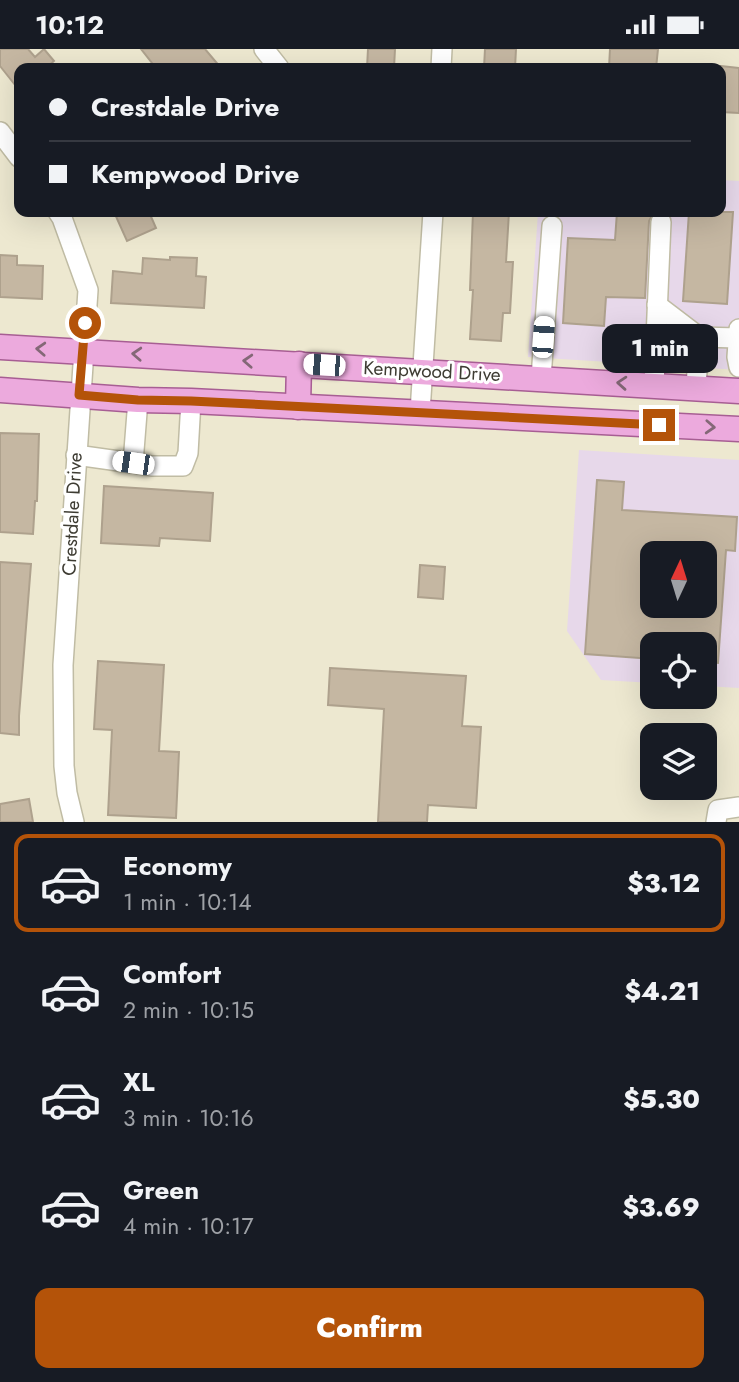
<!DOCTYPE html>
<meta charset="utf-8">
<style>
:root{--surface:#171b24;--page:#20242c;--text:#f1f3f6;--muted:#9ea1a6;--line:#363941;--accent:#b45309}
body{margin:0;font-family:Jost,sans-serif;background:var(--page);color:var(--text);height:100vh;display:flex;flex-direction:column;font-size:26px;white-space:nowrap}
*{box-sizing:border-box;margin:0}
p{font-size:23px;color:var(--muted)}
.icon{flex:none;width:38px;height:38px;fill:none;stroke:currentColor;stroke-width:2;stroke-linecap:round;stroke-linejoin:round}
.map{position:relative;height:773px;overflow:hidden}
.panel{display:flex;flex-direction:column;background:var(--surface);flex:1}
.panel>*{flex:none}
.banner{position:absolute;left:14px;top:14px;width:712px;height:154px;border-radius:14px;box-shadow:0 7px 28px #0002;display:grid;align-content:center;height:154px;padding:0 35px;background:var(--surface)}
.needle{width:46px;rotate:4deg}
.fabs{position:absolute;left:640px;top:492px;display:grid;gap:14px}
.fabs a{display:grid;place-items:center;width:77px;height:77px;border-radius:14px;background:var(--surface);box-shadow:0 7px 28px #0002;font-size:35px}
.end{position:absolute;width:32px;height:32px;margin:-16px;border:9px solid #b45309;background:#fff;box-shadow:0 0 0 4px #fff}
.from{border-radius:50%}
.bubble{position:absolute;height:49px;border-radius:14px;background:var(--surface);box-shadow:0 7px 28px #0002;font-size:23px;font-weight:800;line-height:49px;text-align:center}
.car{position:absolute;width:21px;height:42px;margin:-21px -10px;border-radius:9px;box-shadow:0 0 5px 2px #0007;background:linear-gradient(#fff 24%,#345 0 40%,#fff 0 76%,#345 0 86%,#fff 0)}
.banner b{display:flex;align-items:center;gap:24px;height:66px;font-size:26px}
.banner b+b{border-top:2px solid var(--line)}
.banner i{width:18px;height:18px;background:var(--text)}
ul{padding:12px 0 0;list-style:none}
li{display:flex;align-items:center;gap:21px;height:98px;margin:0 14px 10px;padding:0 21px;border:4px solid transparent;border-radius:14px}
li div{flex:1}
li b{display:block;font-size:26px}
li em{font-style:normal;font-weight:800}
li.current{border-color:var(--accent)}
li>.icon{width:63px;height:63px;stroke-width:1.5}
.primary-button{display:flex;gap:14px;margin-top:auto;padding:14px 35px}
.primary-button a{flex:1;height:80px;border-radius:14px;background:var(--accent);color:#fff;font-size:28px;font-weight:800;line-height:80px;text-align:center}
.status{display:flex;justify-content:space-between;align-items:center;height:49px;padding:0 35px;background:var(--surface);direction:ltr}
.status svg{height:19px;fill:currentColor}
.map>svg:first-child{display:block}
.commercial{fill:#e7d8ea;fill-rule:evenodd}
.building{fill:#c5b7a2;stroke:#aea18d;stroke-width:2;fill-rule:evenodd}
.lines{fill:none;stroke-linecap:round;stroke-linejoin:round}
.minor-casing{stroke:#c0bca4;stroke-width:22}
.major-casing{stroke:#a75e93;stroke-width:27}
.minor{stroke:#fff;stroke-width:19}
.major{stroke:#ecaadd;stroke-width:24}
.oneway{stroke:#846877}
.route{stroke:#b45309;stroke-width:9}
.labels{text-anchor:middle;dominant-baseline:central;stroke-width:6;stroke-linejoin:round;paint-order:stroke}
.street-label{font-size:19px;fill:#3e3c33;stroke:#fff}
</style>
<div class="status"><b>10:12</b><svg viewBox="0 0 49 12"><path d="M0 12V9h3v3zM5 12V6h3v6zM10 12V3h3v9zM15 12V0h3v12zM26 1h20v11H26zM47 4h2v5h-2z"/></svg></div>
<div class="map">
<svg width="739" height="773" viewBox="0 0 739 773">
<rect width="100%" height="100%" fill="#ede8d0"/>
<!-- commercial -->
<g class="commercial">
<polygon points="721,131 739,132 739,321 528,308 538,163 721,163"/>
<path d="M579 401 739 411V639L705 637V595H653V634L601 631 567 582ZM653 504H705V556H653Z"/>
</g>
<!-- building -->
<g class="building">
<polygon points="0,0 28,0 35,8 44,0 54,12 46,19 19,19 19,41 0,17"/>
<polygon points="141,0 205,0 221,19 156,19"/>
<polygon points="368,0 395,0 394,19 367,19"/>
<polygon points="485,0 516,0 515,19 484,19"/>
<polygon points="610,0 658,0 656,19 609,19"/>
<polygon points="721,17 739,19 739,64 721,63"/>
<polygon points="114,163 149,163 156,179 127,192"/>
<polygon points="473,163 509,163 506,213 513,213 510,264 503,264 501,292 470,290 473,241 470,241"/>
<polygon points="617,163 654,163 649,172 645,249 606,248 604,277 563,274 568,189 615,191"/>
<polygon points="689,163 733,163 727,255 683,252"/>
<polygon points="0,206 17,207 17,216 43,217 42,250 0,248"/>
<polygon points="170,208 197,209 196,227 206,228 204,259 111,254 113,222 142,225 143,209 170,211"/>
<polygon points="0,384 39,385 37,452 35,452 33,485 0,483"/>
<path d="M597 431 624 433 622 461 737 468 735 502 726 501 718 614 705 613V595H653V610L585 605ZM653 504H705V556H653Z"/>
<polygon points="104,437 213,444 210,492 160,489 159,497 101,494"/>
<polygon points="0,513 31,515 19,667 19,686 0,684"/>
<polygon points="420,516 445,518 443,550 418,548"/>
<polygon points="98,612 164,616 159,702 179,703 176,769 108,766 112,681 94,680"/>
<polygon points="330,619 466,627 462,677 481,678 476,759 428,756 427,773 378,773 384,660 328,656"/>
<polygon points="29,750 33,773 0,773 0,755"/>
</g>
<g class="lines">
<defs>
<g id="minor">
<polyline points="264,0 279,19"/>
<polyline points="441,19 442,0"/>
<polyline points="0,83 19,108"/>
<polyline points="58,163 62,169 88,241 63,616 64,717 67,744 74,773"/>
<polyline points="657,256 699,288"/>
<polyline points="739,280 737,308 739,318"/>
<polyline points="541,329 552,177"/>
<polyline points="654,336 661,173"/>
<polyline points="696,339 699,288 738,289"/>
<polyline points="138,351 133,414 152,417 183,417 188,404 191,352"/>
<polyline points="420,363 433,163"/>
<polyline points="76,406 133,414"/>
<polyline points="716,773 718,761 739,758"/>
</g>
<g id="major">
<polyline points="0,298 739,342"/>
<polyline points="0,341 138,351 191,352 739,380"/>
<polyline points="298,358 299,315"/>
</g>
</defs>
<!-- minor casing -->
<use href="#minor" class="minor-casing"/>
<!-- major casing -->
<use href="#major" class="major-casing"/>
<!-- minor -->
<use href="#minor" class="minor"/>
<!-- major -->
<use href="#major" class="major"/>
</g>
<!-- one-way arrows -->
<defs><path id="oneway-chevron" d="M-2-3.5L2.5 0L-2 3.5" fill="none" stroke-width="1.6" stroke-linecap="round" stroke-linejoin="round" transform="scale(1.75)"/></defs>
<g class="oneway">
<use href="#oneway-chevron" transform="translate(41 300) rotate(-177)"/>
<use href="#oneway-chevron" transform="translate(137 305) rotate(-177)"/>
<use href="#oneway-chevron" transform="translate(248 312) rotate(-177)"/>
<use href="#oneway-chevron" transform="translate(622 334) rotate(-176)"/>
<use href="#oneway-chevron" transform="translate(710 378) rotate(3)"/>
</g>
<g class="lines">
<!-- route -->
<polyline class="route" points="85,274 79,346 138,351 191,352 659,376"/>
</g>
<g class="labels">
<!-- street labels -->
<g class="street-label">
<text transform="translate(432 322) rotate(3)">Kempwood Drive</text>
<text transform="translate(72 465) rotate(-87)">Crestdale Drive</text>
</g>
</g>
</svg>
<div class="fabs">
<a><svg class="needle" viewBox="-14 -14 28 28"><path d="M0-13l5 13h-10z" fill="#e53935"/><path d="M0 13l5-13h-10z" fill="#9ea1a6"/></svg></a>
<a><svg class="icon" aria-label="locate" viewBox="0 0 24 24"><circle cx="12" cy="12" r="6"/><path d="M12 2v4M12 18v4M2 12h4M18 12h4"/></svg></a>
<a><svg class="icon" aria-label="layers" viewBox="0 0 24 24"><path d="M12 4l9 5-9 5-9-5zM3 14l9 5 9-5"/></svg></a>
</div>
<i class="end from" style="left:85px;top:274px"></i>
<i class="end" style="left:659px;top:376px"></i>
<div class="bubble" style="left:602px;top:275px;width:116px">1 min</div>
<i class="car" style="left:543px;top:288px;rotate:4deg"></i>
<i class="car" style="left:324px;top:316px;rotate:274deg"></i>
<i class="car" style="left:133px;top:414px;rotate:278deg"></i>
<div class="banner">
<b><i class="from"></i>Crestdale Drive</b>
<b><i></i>Kempwood Drive</b>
</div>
</div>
<section class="panel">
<ul>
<li class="current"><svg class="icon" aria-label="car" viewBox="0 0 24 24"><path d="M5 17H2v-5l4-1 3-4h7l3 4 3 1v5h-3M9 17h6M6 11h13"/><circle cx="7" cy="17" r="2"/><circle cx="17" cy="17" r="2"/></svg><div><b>Economy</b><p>1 min · 10:14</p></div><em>$3.12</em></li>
<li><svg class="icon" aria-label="car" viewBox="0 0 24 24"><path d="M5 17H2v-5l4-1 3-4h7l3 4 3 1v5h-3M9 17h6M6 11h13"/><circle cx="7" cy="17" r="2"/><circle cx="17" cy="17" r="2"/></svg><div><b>Comfort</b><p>2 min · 10:15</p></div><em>$4.21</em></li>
<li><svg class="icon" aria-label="car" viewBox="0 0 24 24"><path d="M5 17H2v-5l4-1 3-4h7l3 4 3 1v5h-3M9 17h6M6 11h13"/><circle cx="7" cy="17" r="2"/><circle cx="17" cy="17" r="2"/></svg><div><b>XL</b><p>3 min · 10:16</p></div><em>$5.30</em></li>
<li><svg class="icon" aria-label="car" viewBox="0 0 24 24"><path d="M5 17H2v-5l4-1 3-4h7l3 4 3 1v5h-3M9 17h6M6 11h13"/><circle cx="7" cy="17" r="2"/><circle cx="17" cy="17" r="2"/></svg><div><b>Green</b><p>4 min · 10:17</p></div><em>$3.69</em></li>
</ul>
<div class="primary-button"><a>Confirm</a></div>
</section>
